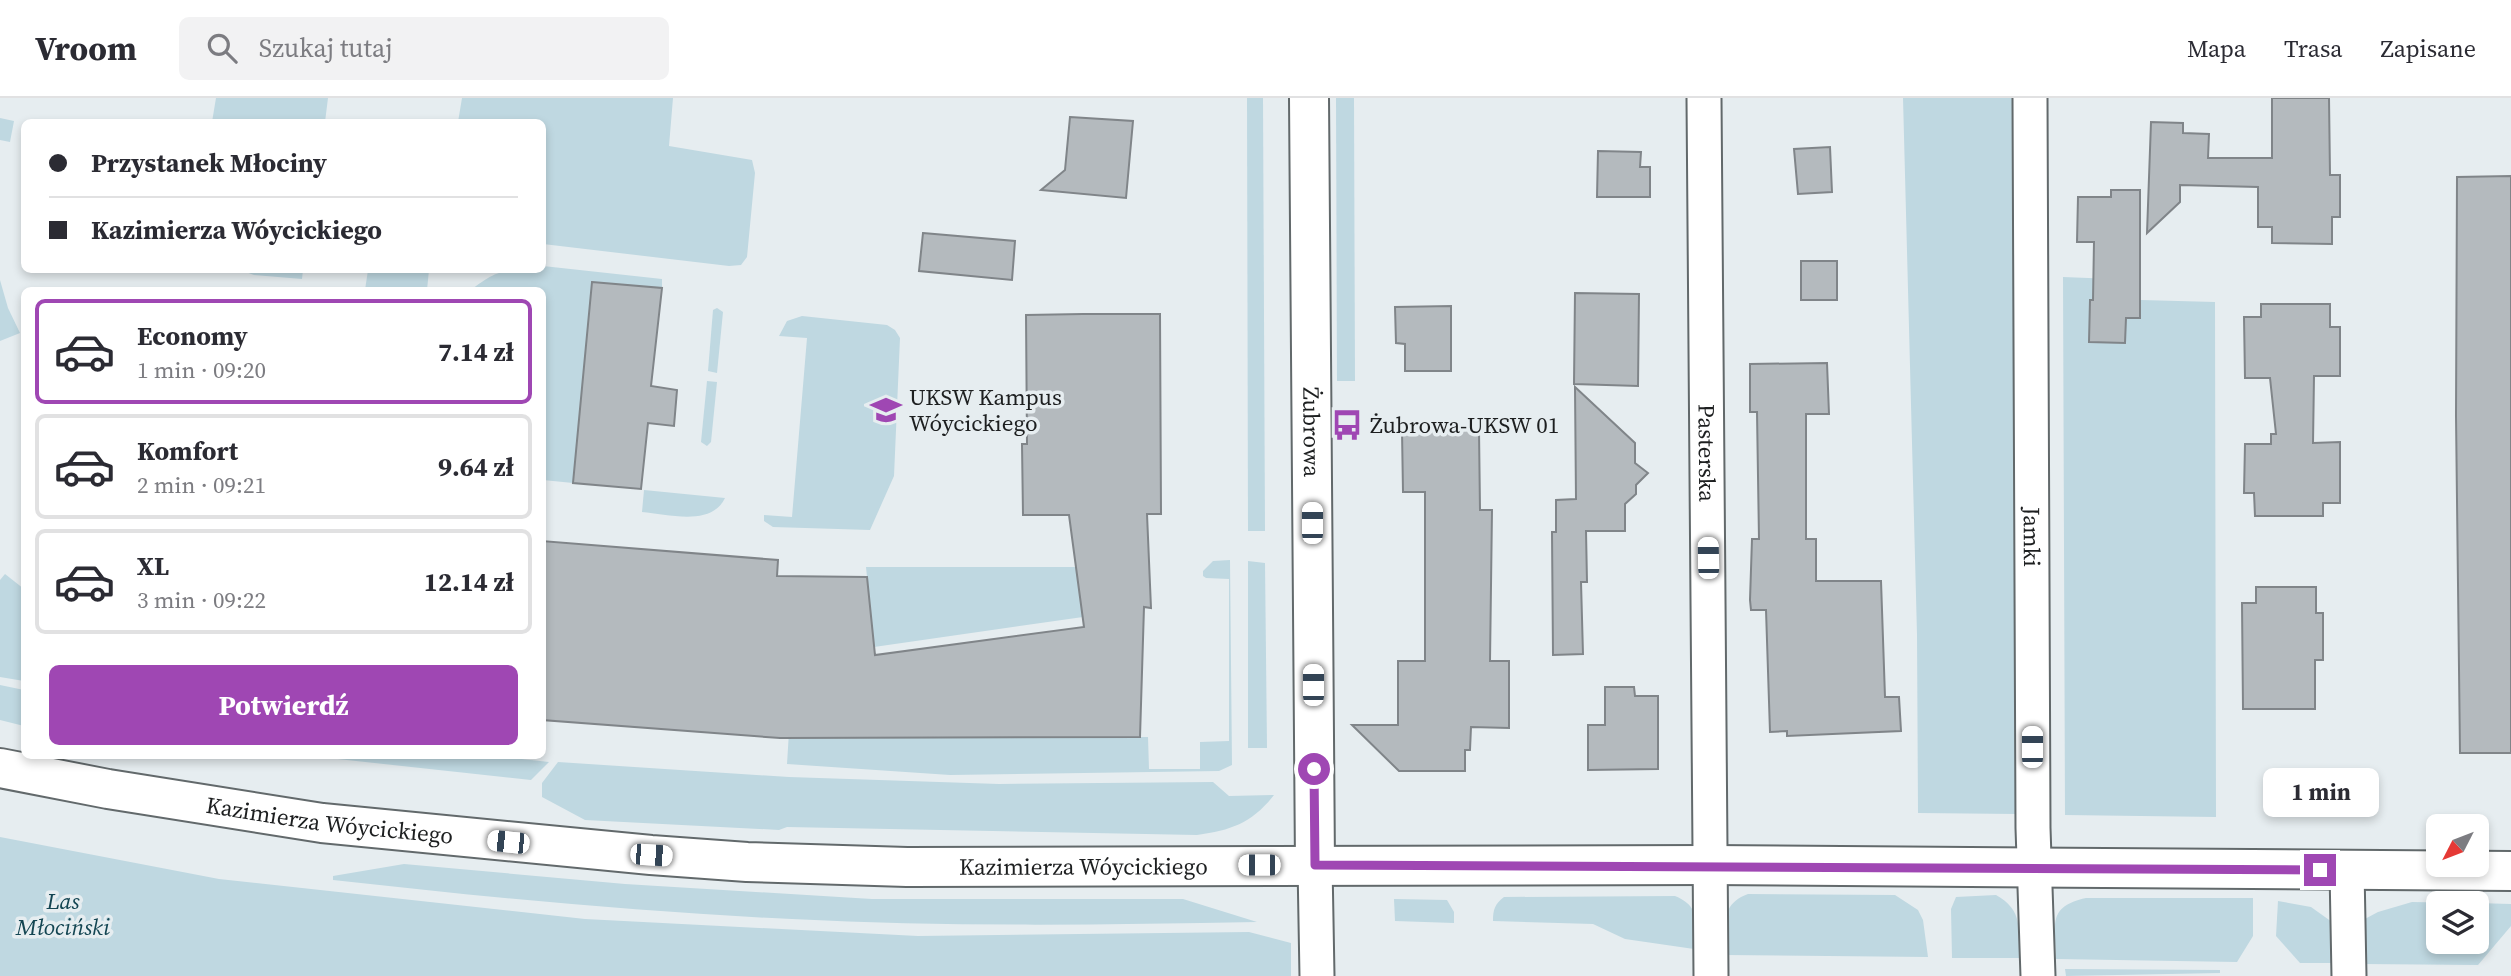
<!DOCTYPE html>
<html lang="pl">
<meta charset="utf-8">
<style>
:root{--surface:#fff;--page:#f2f2f3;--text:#2b2b33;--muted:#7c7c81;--line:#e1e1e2;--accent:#9f47b3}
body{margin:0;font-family:"Source Serif 4",serif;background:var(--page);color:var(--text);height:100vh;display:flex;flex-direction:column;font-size:26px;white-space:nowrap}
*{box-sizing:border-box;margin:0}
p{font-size:23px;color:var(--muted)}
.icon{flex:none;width:38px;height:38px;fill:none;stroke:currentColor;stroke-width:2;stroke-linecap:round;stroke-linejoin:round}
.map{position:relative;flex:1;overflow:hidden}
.sheet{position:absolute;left:21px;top:189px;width:525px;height:472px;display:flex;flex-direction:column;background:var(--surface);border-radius:10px;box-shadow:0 4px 10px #0003}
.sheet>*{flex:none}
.top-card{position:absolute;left:21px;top:21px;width:525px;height:154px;border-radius:10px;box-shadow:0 4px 10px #0003;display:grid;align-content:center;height:154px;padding:0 28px;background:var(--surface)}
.needle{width:46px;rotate:228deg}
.buttons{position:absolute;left:2426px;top:716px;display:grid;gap:14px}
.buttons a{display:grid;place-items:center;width:63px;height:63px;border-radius:10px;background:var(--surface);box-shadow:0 4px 10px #0003;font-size:35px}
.end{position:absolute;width:32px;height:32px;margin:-16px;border:9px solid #9f47b3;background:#fff;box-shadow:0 0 0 4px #fff}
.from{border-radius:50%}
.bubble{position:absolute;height:49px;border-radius:10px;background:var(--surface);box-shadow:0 4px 10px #0003;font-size:23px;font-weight:700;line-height:49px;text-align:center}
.car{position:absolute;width:21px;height:42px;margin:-21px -10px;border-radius:9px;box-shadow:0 0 5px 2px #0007;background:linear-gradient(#fff 24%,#345 0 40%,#fff 0 76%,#345 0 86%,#fff 0)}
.top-card b{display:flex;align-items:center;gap:24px;height:66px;font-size:26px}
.top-card b+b{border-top:2px solid var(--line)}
.top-card i{width:18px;height:18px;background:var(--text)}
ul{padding:12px 0 0;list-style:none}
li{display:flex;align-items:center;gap:21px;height:105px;margin:0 14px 10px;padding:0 14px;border:4px solid var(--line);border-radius:10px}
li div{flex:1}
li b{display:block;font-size:26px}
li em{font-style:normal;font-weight:700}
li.active{border-color:var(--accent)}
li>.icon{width:63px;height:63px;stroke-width:1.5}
.action{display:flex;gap:14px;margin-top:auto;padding:14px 28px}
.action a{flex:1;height:80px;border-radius:10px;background:var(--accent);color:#fff;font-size:28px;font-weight:700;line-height:80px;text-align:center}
header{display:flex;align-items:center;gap:42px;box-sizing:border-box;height:98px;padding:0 35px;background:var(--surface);border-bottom:2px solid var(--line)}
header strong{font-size:33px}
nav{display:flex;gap:38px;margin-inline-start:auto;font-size:24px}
.search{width:490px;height:63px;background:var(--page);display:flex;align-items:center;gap:18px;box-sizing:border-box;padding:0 24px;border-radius:10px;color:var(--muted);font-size:26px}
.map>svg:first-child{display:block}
.green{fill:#bfd8e1}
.building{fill:#b4babe;stroke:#808589;stroke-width:2}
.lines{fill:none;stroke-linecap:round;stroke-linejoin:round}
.minor-casing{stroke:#62696b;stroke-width:37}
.tertiary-casing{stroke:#62696b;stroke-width:42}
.minor{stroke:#fff;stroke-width:33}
.tertiary{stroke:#fff;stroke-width:38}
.route{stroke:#9f47b3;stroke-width:9}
.labels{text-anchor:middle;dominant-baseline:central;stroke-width:7;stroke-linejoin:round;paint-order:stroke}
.poi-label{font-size:23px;fill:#1d1f20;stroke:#e6edf0;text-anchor:start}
.street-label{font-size:23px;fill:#1d1f20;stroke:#e6edf0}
.park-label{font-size:23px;font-style:italic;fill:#134552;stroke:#e6edf0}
</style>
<header>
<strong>Vroom</strong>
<div class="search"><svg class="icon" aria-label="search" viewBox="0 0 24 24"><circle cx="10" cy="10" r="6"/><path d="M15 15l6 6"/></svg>Szukaj tutaj</div>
<nav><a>Mapa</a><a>Trasa</a><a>Zapisane</a></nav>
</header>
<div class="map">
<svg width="2511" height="878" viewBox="0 0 2511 878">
<rect width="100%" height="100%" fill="#e6edf0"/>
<!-- green -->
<g class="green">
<polygon points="216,0 328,0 325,24 212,24"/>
<polygon points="462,0 673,0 669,48 752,62 755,75 747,159 741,167 729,168 543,146 542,24 458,24"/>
<polygon points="1247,0 1263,0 1265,433 1248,433"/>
<polygon points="1336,0 1354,0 1355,283 1337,283"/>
<polygon points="1903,0 2012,0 2017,716 1918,715 1917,536"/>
<polygon points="0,20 14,23 10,44 0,42"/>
<path d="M543 168 662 181V190L592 185 573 385 543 382 542 192H471C500 169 507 172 542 172Z"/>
<polygon points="240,172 303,172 302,181 254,177"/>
<polygon points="368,172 429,172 427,192 365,192"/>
<polygon points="2063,179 2139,182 2141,202 2215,204 2216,719 2065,717"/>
<polygon points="0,182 8,210 20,235 0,243"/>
<polygon points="717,210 723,214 717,275 708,273 713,212"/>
<polygon points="802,218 887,227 895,232 900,240 894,378 870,432 773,429 764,423 764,417 792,419 807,240 779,238 787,223"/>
<polygon points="707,283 717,284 711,344 707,348 701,344"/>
<path d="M644 392 725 400C711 429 668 416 642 414Z"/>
<polygon points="1230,462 1232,667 1219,673 950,677 787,666 793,569 812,640 1148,639 1149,671 1200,671 1200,644 1229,643 1229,481 1206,480 1203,478 1203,473 1213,463"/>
<polygon points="1248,463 1265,465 1267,650 1248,650"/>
<polygon points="866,469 1077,469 1083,519 874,549"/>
<polygon points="5,476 24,491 24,583 0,579 0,482"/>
<polygon points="0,587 24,592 24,628 0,622"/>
<polygon points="310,658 493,658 549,664 531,682"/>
<path d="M558 664 789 679 999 686 1213 684 1229 698 1274 697C1252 725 1232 732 1197 737L787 729 779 732 585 722 542 699V685Z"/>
<polygon points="0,739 219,781 585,821 918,838 1249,834 1291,845 1291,878 0,878"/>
<path d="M404 766 625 786 872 801H1183L1257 824C1102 827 946 829 792 821 638 814 485 799 333 782V778Z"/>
<path d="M1748 796 1895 797 1918 812 1923 822 1928 859 1725 857C1726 830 1718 807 1748 796Z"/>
<path d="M1996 797C2024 813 2018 831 2020 860H1952L1951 811 1956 799Z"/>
<path d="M1675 798C1702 809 1695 826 1694 851L1625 841 1593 826 1493 823C1493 811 1495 806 1504 799Z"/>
<path d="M2086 800H2253V838L2237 864 2056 861C2056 827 2046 809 2086 800Z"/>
<polygon points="1394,801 1447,802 1454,814 1454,825 1395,823"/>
<polygon points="2278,803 2311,809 2332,824 2335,865 2300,865 2276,838"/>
<polygon points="2412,804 2467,805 2438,805 2438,844 2476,844 2476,805 2511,806 2511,828 2478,867 2361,866 2363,822 2378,814"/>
<polygon points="2065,871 2220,872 2220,875 2066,878"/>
</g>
<!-- building -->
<g class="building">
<polygon points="2272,0 2329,0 2330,77 2340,77 2340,119 2332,119 2332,146 2272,145 2272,129 2258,129 2258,89 2180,87 2180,104 2147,135 2151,24 2183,25 2183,35 2209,36 2208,60 2272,60"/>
<polygon points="1070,19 1133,23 1126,100 1041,92 1065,72"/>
<polygon points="1830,49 1832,94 1798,96 1794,51"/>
<polygon points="1598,53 1641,54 1640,69 1650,69 1650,99 1597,99"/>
<polygon points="2511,78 2511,655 2460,655 2456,318 2457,79"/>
<polygon points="2111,92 2140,92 2140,220 2126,220 2125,245 2089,244 2090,202 2093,202 2094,144 2077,144 2078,99 2111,99"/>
<polygon points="923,135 1015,143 1012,182 919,173"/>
<rect x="1801" y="163" width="36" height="39"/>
<polygon points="592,184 662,190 651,288 677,292 674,328 648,325 641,391 573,385"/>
<polygon points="1575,195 1639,196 1638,288 1574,286"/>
<polygon points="2261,206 2330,206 2330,229 2340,229 2340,278 2314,278 2313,345 2340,344 2340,405 2323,405 2323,418 2255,418 2254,395 2244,395 2245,346 2271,346 2271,336 2276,336 2270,280 2245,280 2244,219 2261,219"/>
<polygon points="1451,208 1451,273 1405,273 1405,246 1396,245 1395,209"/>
<polygon points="1083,216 1160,216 1161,416 1147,416 1151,510 1144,509 1140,639 780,640 542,622 542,443 778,462 777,478 867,479 875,557 1084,529 1069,417 1023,417 1022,346 1027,346 1026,217"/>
<polygon points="1827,265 1829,316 1806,316 1806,441 1816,441 1816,483 1881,483 1885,599 1899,599 1901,633 1787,638 1787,633 1770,634 1766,512 1751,512 1750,502 1752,441 1759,441 1757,314 1750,314 1750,266"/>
<polygon points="1575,289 1635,345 1635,365 1648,375 1636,387 1636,396 1625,406 1625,433 1586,433 1587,484 1581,484 1583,556 1553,557 1552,434 1556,434 1556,402 1576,401"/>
<polygon points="1479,332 1480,412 1492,412 1490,563 1509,563 1509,630 1471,629 1470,652 1465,652 1465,673 1399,673 1352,627 1398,627 1398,563 1425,563 1425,394 1403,394 1402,333"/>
<polygon points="2256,489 2316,489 2316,515 2323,515 2323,562 2315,562 2315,611 2243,611 2242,505 2256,505"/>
<polygon points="1605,589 1634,589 1635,598 1658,598 1658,671 1588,672 1588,627 1605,627"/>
</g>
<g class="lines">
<defs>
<g id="minor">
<path id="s1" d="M1704 0 1711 878"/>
<path id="s2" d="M2030 0 2033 730 2038 878"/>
<polyline points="1315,767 1317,878"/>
<polyline points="2347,772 2349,878"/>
</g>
<g id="tertiary">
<path id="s3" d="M1309 0 1315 767"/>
<path id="s4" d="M0 670 108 691 322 725 651 757 747 764 907 769 1711 767 2511 773"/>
</g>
</defs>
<!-- minor casing -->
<use href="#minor" class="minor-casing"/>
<!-- tertiary casing -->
<use href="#tertiary" class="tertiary-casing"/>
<!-- minor -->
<use href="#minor" class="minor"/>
<!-- tertiary -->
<use href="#tertiary" class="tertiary"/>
</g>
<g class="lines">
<!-- route -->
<polyline class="route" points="1314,671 1315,767 2320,772"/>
</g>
<!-- icons -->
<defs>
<symbol id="university-bare" viewBox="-9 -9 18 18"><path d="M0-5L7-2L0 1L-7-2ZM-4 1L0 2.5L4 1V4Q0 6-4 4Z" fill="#9f47b3" stroke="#e6edf0" stroke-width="2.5" paint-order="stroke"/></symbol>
<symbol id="bus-bare" viewBox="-9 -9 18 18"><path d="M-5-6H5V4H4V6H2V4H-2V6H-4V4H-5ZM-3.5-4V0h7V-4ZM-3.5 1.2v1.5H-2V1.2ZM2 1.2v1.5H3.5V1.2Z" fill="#9f47b3" stroke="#e6edf0" stroke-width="2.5" paint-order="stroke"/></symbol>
</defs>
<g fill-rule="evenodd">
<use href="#university-bare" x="864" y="290" width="44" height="44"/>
<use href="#bus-bare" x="1325" y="305" width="44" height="44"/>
</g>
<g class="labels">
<!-- poi labels -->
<g class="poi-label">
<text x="909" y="299">UKSW Kampus<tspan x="909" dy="26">Wóycickiego</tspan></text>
<text x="1370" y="327">Żubrowa-UKSW 01</text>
</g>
<!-- street labels -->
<g class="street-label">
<text stroke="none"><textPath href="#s3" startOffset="334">Żubrowa</textPath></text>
<text stroke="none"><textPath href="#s1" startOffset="355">Pasterska</textPath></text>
<text stroke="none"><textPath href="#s2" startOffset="439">Jamki</textPath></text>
<text stroke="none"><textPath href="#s4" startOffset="334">Kazimierza Wóycickiego</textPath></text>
<text stroke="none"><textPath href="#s4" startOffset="1090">Kazimierza Wóycickiego</textPath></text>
</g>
<!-- park labels -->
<g class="park-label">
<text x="63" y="803">Las<tspan x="63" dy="26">Młociński</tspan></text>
</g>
</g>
</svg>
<div class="buttons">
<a><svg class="needle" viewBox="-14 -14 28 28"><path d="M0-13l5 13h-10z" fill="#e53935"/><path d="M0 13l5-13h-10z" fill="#7c7c81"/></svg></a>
<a><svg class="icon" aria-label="layers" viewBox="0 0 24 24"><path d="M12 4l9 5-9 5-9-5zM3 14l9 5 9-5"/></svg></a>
</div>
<i class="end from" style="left:1314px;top:671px"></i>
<i class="end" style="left:2320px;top:772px"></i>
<div class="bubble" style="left:2263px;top:670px;width:116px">1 min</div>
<i class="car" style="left:1312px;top:425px;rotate:0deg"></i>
<i class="car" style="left:1708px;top:460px;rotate:359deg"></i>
<i class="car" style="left:1313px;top:587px;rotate:0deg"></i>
<i class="car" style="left:2032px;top:649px;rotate:0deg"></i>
<i class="car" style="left:508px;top:744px;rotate:276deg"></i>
<i class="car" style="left:651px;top:757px;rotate:94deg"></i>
<i class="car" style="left:1259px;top:767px;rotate:270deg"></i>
<div class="top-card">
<b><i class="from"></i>Przystanek Młociny</b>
<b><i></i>Kazimierza Wóycickiego</b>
</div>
<section class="sheet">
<ul>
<li class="active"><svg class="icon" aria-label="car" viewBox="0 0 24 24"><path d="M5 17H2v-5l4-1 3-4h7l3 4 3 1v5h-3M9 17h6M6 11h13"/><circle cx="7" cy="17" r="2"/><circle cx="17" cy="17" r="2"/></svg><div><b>Economy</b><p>1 min · 09:20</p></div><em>7.14 zł</em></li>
<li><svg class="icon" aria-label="car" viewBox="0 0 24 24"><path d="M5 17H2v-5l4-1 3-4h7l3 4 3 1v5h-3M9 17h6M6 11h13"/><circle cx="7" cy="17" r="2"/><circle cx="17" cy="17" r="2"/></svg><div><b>Komfort</b><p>2 min · 09:21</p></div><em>9.64 zł</em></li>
<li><svg class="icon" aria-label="car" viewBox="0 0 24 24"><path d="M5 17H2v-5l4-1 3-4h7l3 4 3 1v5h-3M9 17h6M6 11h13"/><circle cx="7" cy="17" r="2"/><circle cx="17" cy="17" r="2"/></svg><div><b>XL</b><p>3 min · 09:22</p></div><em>12.14 zł</em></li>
</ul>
<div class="action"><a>Potwierdź</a></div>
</section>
</div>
